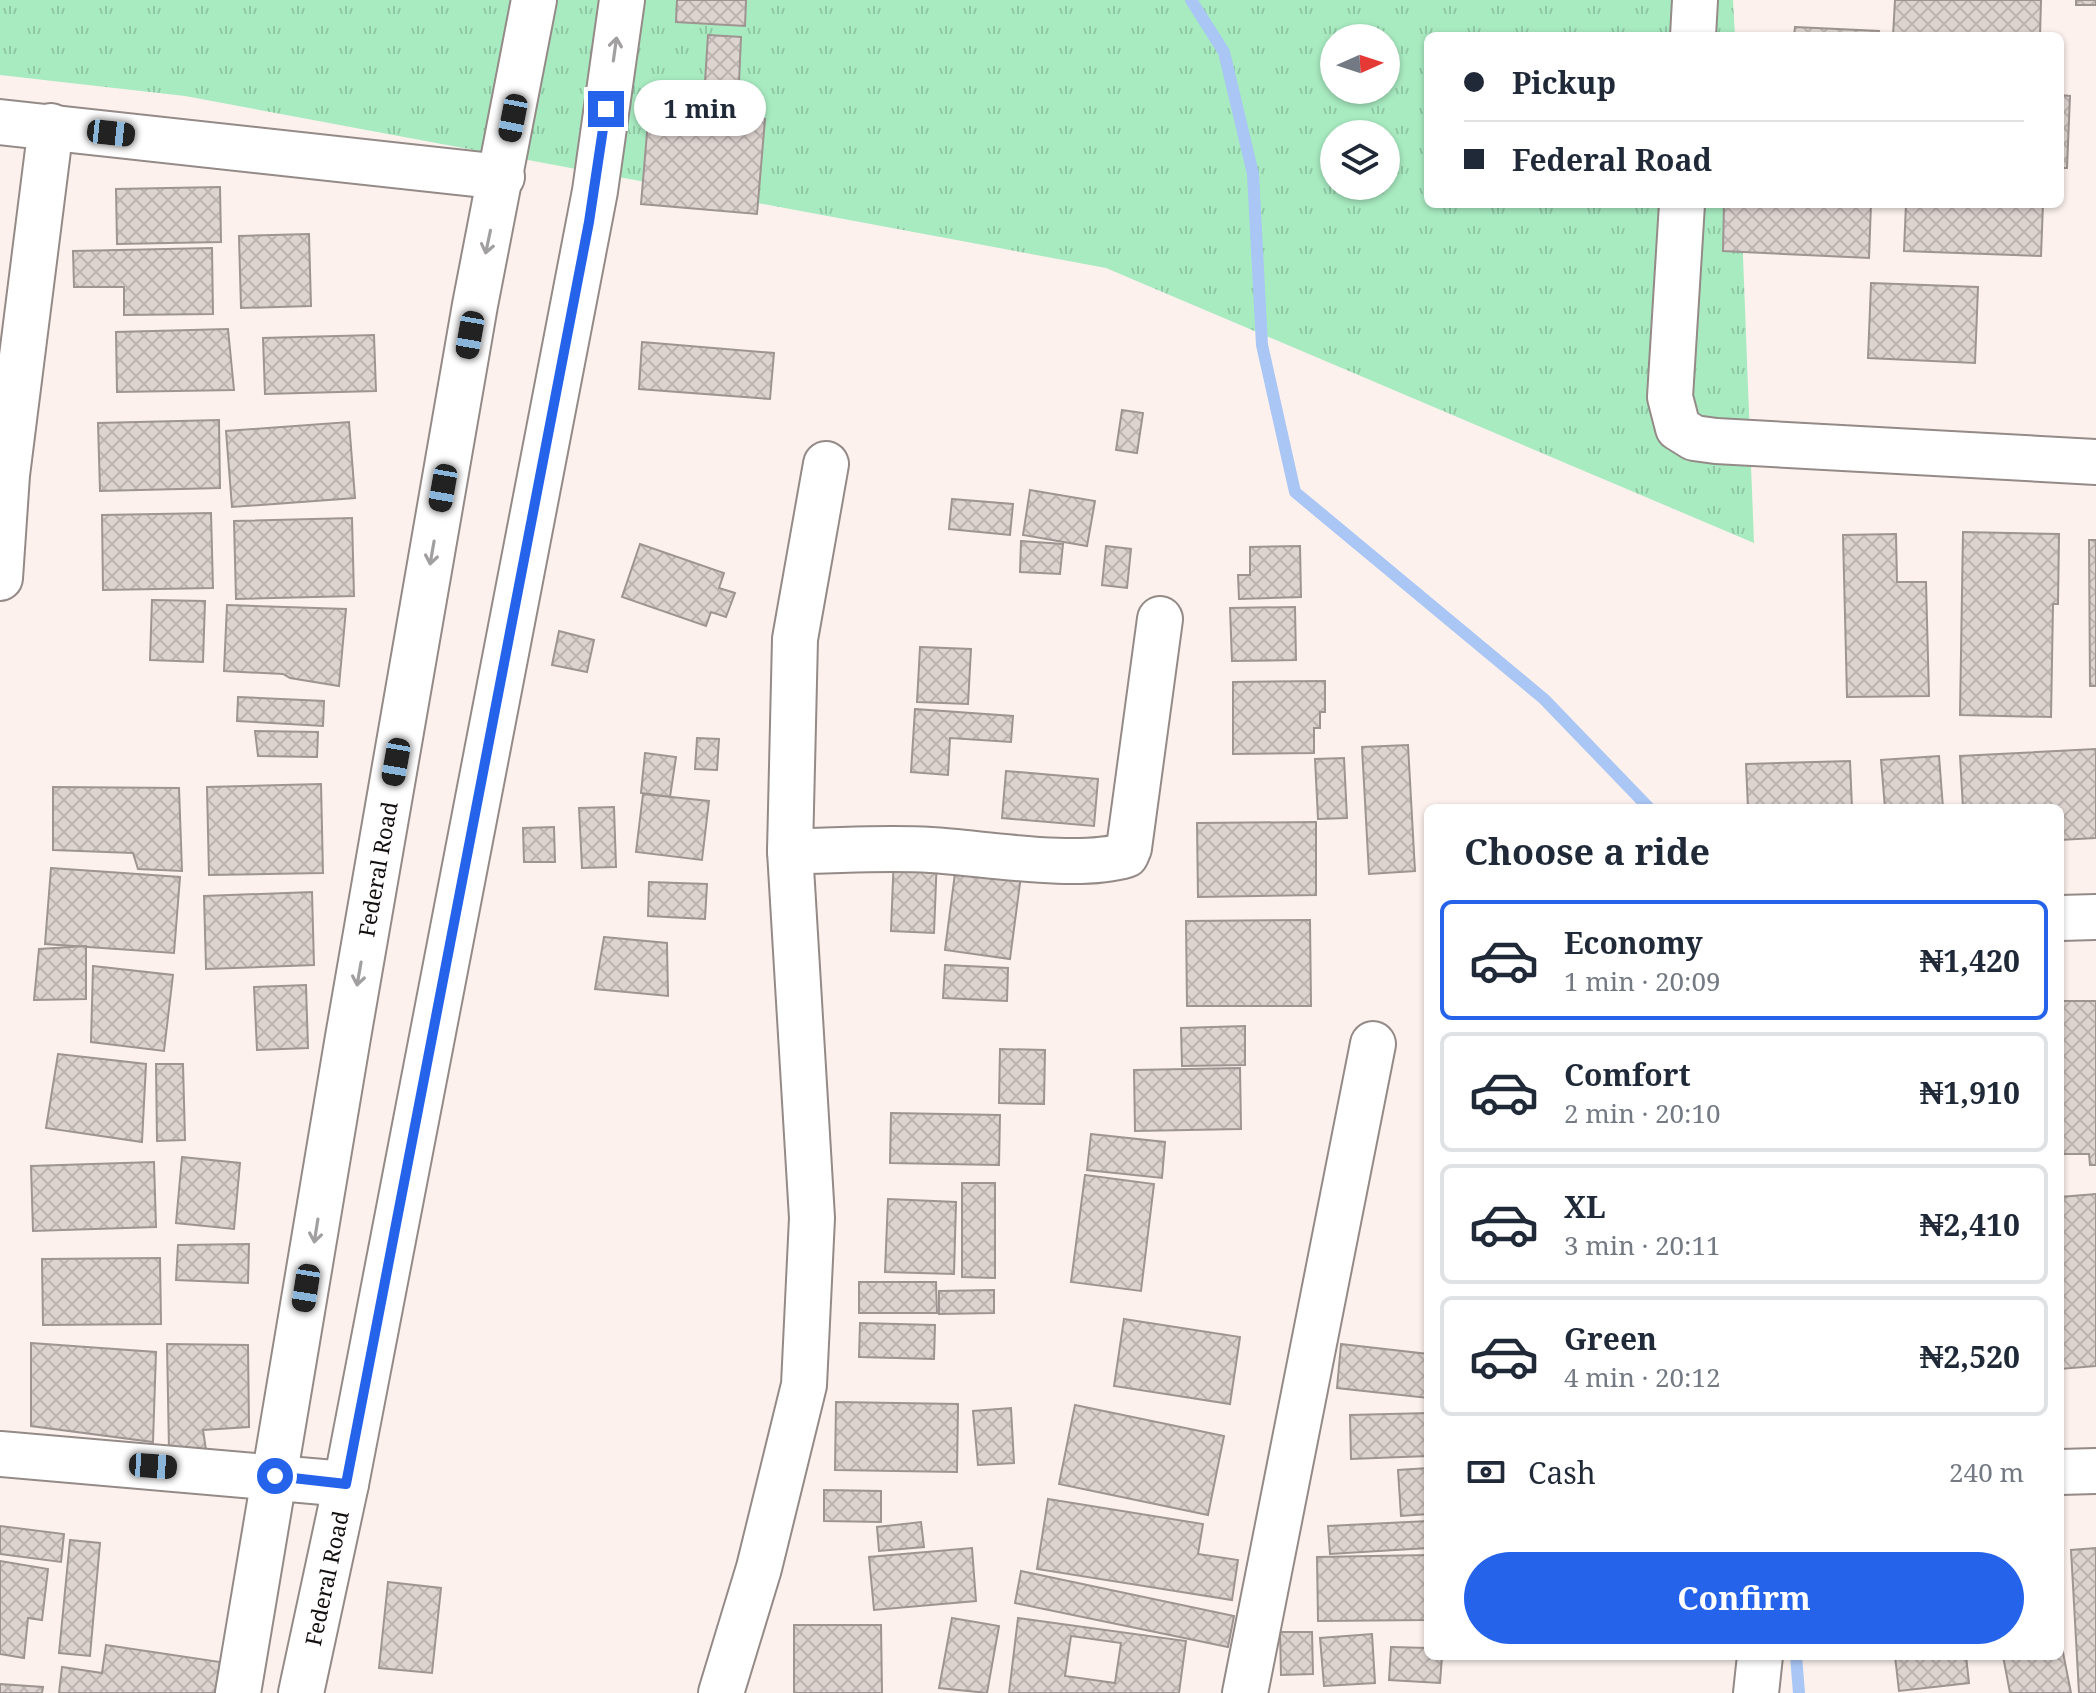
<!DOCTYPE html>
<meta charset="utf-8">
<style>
:root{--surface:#fff;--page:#f6f6f7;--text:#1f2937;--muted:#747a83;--line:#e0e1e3;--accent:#2563eb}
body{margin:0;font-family:"Noto Serif",serif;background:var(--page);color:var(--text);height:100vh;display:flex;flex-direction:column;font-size:30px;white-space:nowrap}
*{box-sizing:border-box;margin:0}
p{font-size:26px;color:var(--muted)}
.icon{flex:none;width:44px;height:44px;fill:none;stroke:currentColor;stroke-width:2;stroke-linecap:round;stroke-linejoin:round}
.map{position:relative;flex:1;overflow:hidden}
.drawer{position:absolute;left:1424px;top:804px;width:640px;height:856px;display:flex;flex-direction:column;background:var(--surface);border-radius:12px;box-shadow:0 2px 6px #0004}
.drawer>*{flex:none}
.banner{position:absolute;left:1424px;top:32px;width:640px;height:176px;border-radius:12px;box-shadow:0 2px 6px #0004;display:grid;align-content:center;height:176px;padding:0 40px;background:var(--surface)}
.needle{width:52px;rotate:87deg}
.fabs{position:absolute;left:1320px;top:24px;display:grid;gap:16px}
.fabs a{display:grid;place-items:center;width:80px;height:80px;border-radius:50%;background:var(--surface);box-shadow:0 2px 6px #0004;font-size:40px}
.end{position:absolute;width:36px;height:36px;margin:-18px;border:10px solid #2563eb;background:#fff;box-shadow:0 0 0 4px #fff}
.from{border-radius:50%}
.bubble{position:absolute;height:56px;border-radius:28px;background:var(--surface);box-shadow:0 2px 6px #0004;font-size:26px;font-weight:700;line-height:56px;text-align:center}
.car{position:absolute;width:24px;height:48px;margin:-24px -12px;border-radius:10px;box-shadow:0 0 6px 2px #0007;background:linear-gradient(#222 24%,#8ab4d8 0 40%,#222 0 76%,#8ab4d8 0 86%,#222 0)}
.banner b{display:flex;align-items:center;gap:28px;height:76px;font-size:30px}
.banner b+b{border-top:2px solid var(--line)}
.banner i{width:20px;height:20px;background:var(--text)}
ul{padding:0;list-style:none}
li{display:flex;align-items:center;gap:24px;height:120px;margin:0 16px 12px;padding:0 24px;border:4px solid var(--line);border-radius:12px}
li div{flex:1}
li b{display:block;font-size:30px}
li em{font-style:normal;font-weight:700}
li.active{border-color:var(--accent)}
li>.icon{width:72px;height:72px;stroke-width:1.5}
h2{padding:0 40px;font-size:36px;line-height:96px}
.pay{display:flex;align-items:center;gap:20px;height:88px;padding:0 40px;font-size:30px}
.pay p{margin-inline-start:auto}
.action{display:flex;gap:16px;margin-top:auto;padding:16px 40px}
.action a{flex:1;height:92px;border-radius:48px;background:var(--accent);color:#fff;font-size:32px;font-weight:700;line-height:92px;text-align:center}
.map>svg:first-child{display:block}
.grass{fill:url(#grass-tufts);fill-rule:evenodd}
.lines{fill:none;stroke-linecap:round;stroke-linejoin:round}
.stream{stroke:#a9c6f4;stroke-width:12}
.building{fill:url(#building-cross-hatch);stroke:#9e9491;stroke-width:2;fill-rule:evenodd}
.minor-casing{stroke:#948a87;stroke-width:48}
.minor{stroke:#fff;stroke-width:44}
.oneway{stroke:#a19f9f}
.route{stroke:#2563eb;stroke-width:10}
.labels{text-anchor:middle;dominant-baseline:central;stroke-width:7;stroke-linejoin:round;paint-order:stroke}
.street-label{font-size:22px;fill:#130f0e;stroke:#fff}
</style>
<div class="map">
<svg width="2096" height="1693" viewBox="0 0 2096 1693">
<defs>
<pattern id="grass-tufts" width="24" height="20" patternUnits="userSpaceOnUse" patternTransform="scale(2)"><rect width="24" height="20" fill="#a8ebc1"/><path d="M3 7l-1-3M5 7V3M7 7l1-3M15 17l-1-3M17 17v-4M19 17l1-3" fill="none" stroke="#90c8a5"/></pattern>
<pattern id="building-cross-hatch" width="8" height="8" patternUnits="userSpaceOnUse" patternTransform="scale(2)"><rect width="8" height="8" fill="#ddd3cf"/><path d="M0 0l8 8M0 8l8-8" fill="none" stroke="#bdb4b1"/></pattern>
</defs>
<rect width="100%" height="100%" fill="#fcf1ed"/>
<!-- grass -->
<path class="grass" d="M0 0H1733L1735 36H1428V204H1741L1754 543 1106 268 185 96 0 75ZM1334 38H1386V90H1334ZM1334 134H1386V186H1334Z"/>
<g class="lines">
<!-- stream -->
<g class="stream">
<polyline points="1191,0 1224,52 1253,174 1262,345 1295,492 1544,699 1649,808"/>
<polyline points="1796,1656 1799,1693"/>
</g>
</g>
<!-- building -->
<g class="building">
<polygon points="677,0 746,0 745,26 676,22"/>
<polygon points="1895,0 2041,0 2040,36 1893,36"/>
<rect x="2076" y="0" width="20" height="5"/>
<polygon points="1795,27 1879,31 1878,36 1794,36"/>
<polygon points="708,35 741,37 739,83 705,82"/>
<polygon points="2060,95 2070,96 2067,168 2060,168"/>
<polygon points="649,109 765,119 757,214 641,204"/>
<polygon points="220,187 221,242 117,244 116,189"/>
<polygon points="1724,204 1871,204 1869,258 1723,251"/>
<polygon points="1906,204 2043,204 2041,256 1904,251"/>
<polygon points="309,234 311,306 241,308 239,236"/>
<polygon points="212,248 213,314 124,315 124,287 74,287 73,251"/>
<polygon points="1871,283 1978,287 1975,363 1868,358"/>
<polygon points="228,329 234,390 117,392 116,332"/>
<polygon points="374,335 376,391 265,394 263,338"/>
<polygon points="642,342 774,353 770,399 639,389"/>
<polygon points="1122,410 1143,413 1137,453 1116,450"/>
<polygon points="219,420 220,488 100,491 98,423"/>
<polygon points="349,422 355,498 232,507 226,431"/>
<polygon points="1030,490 1095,501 1087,546 1023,535"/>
<polygon points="952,499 1013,504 1010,535 949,529"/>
<polygon points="211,513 213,588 103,590 102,515"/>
<polygon points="352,518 354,596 236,599 234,521"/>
<polygon points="1963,532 2059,534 2058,604 2053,604 2051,717 1960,715"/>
<polygon points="1896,534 1897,582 1926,582 1929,696 1847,697 1843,535"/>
<polygon points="2089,540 2096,540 2096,686 2090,686"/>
<polygon points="1021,541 1063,544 1060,574 1020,572"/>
<polygon points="640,544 724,573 719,588 735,593 726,617 711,612 706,626 622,597"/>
<polygon points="1106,546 1131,549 1127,588 1102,585"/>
<polygon points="1300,546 1301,597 1239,599 1238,575 1250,575 1250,547"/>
<polygon points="152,600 205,601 203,662 150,660"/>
<polygon points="227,605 346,609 339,686 290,678 283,674 224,671"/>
<polygon points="1295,607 1296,660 1232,661 1230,608"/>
<polygon points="559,631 594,640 587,672 552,665"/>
<polygon points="920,647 971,649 968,704 917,702"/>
<polygon points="1325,681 1325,712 1320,712 1320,728 1314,728 1314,753 1233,754 1233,682"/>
<polygon points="238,697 324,701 323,726 237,721"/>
<polygon points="915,709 1013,716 1011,742 950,738 948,775 911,772"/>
<polygon points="255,731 318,732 317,757 258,756"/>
<polygon points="697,738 719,739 717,770 695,769"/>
<polygon points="1408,745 1415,871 1369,874 1362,747"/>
<polygon points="2096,749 2096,838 2060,840 2060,808 1963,808 1960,756"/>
<polygon points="645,753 676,757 670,797 641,793"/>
<polygon points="1939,756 1943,808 1885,808 1881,760"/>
<polygon points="1344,758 1347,818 1318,819 1315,759"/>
<polygon points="1850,761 1852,808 1748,808 1746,764"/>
<polygon points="1006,771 1098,779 1094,826 1002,818"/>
<polygon points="321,784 323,873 209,875 207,787"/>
<polygon points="53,787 179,788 182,871 138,869 133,853 53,850"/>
<polygon points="643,794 709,801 702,860 636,852"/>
<polygon points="614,807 616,867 582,868 579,808"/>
<polygon points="1316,822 1316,895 1198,897 1197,823"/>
<polygon points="554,827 555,862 524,862 523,828"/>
<polygon points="894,854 937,856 934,933 891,931"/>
<polygon points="957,858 1022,868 1010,959 945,950"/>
<polygon points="51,868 180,877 174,953 45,944"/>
<polygon points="649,882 707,884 705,919 648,916"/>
<polygon points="312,892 314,965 206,969 204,896"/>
<polygon points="1310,920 1311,1006 1187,1006 1186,921"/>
<polygon points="604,937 667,943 668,996 595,989"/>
<polygon points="86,946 86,999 34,1000 39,949"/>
<polygon points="945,965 1008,968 1007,1001 943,998"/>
<polygon points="93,966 173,975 164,1051 91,1042"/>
<polygon points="306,985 308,1048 257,1050 254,987"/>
<polygon points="2060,1001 2096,1001 2096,1165 2090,1165 2089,1154 2060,1154"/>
<polygon points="1245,1026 1245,1065 1182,1066 1181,1028"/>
<polygon points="1000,1049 1045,1050 1044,1104 999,1103"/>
<polygon points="58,1054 146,1064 142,1142 46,1128"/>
<polygon points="156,1064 183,1064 185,1140 157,1141"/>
<polygon points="1240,1068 1241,1129 1135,1131 1134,1070"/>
<polygon points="891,1113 1000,1115 999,1165 890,1163"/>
<polygon points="1091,1134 1165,1142 1162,1178 1087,1170"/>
<polygon points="182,1157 240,1163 234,1229 176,1223"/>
<polygon points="154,1162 156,1227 33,1231 31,1166"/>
<polygon points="1085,1175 1154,1184 1141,1291 1071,1282"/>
<polygon points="962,1183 995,1183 995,1278 962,1277"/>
<polygon points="2096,1194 2096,1366 2060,1369 2060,1197"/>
<polygon points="888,1199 956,1202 954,1274 885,1272"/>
<polygon points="249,1244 248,1283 176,1280 178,1245"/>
<polygon points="160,1258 161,1324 43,1325 42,1259"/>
<polygon points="859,1282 936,1282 937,1313 859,1313"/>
<polygon points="994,1290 994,1313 939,1314 939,1291"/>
<polygon points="1124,1319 1240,1337 1230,1404 1114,1386"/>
<polygon points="860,1323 935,1325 934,1359 859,1357"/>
<polygon points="31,1343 156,1352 153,1442 31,1426"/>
<polygon points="167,1344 248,1345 249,1427 203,1430 206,1450 169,1450"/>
<polygon points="1341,1344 1428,1354 1428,1398 1337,1388"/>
<polygon points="836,1402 958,1404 957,1472 835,1470"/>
<polygon points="1075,1405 1224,1436 1208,1515 1059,1484"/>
<polygon points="1011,1408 1014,1463 978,1465 973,1411"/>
<polygon points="1428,1413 1428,1456 1351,1459 1350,1415"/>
<polygon points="1428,1468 1428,1514 1401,1516 1398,1470"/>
<polygon points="824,1490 881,1491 881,1522 824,1521"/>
<polygon points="1048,1499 1203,1524 1198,1554 1238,1560 1232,1600 1037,1569"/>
<polygon points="1428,1521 1428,1548 1330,1554 1328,1526"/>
<polygon points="921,1522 924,1547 879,1551 877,1527"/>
<polygon points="0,1526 64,1534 61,1562 0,1554"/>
<polygon points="70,1540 100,1543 90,1656 59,1653"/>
<polygon points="972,1548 976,1601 874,1610 869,1557"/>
<polygon points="2096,1548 2096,1693 2079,1693 2071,1550"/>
<polygon points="1428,1555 1428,1620 1318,1621 1317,1557"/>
<polygon points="0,1561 48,1569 42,1620 28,1618 24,1658 0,1654"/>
<polygon points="1021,1571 1234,1616 1228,1647 1015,1603"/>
<polygon points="388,1582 441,1588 432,1673 379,1668"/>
<polygon points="952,1618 999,1626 987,1693 939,1688"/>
<path d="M1018 1618 1186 1641 1179 1693H1009ZM1071 1636 1121 1643 1115 1683 1065 1676Z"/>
<polygon points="794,1625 881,1625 882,1693 794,1693"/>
<polygon points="1280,1632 1312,1632 1313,1674 1281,1675"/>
<polygon points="1372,1634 1375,1683 1324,1686 1320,1638"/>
<polygon points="2060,1637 2071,1693 2010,1693 2003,1656 2060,1656"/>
<polygon points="106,1645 220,1662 215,1693 59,1693 62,1667 102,1673"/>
<polygon points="1391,1647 1428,1648 1428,1656 1442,1656 1440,1683 1389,1680"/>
<polygon points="1895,1656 1966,1656 1969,1683 1899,1691"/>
<polygon points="0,1684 43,1687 42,1693 0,1693"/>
</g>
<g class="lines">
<defs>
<g id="minor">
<polyline points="1693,36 1695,0"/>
<polyline points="0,122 502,177"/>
<polyline points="1682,204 1670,397 1678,428 1694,438 1716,441 2096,462"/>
<polyline points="0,578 7,475 51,126"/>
<path d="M790 851C837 851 884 847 931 850 983 853 1077 870 1126 855L1129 848 1160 619"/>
<polyline points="2060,918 2096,917"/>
<polyline points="0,1454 346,1484"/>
<polyline points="2060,1472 2096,1471"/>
<polyline points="238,1693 348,1037 475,305 534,0"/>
<polyline points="301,1693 346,1484 595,191 622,0"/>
<polyline points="721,1693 759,1568 804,1385 812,1218 790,851 795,639 826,464"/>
<polyline points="1245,1693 1373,1044"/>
<polyline points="1756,1693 1760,1656"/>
</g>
</defs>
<!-- minor casing -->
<use href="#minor" class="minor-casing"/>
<!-- minor -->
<use href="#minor" class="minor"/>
</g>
<!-- one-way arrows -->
<defs><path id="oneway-shaft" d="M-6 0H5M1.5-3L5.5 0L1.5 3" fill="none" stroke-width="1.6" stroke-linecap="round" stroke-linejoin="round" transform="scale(2)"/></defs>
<g class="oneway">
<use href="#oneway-shaft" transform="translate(615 49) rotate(-82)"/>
<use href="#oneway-shaft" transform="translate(488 242) rotate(102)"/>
<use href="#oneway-shaft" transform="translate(432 553) rotate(100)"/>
<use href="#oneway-shaft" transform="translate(359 974) rotate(100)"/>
<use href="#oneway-shaft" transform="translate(316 1231) rotate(99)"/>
</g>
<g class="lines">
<!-- route -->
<polyline class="route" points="275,1476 346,1484 589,222 606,109"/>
</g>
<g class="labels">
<!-- street labels -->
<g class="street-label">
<text transform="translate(377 869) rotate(-80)">Federal Road</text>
<text transform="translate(326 1578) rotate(-78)">Federal Road</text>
</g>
</g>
</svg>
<div class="fabs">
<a><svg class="needle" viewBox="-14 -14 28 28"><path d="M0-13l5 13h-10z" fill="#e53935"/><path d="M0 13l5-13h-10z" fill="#747a83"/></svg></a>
<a><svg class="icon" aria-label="layers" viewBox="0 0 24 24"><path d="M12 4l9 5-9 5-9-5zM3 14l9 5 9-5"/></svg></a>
</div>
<i class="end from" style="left:275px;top:1476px"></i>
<i class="end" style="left:606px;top:109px"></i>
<div class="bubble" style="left:634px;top:80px;width:132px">1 min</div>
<i class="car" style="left:513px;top:118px;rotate:191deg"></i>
<i class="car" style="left:111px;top:133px;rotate:96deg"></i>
<i class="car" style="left:470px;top:335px;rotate:190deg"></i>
<i class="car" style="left:443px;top:488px;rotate:190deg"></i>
<i class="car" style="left:396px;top:762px;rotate:190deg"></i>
<i class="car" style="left:306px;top:1288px;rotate:189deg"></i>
<i class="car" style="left:153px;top:1466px;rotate:94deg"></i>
<div class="banner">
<b><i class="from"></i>Pickup</b>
<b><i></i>Federal Road</b>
</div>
<section class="drawer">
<h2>Choose a ride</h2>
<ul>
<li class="active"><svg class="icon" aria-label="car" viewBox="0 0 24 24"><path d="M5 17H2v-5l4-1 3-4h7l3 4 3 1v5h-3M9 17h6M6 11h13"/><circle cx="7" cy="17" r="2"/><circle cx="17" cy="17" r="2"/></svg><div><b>Economy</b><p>1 min · 20:09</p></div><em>₦1,420</em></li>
<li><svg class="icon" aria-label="car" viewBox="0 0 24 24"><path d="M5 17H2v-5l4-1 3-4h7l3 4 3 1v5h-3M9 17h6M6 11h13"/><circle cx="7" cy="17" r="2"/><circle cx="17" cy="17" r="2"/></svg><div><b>Comfort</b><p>2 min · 20:10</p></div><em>₦1,910</em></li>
<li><svg class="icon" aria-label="car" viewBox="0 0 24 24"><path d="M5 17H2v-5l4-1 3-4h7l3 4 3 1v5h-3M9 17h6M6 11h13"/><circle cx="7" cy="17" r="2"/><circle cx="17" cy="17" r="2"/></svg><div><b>XL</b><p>3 min · 20:11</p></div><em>₦2,410</em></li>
<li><svg class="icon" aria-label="car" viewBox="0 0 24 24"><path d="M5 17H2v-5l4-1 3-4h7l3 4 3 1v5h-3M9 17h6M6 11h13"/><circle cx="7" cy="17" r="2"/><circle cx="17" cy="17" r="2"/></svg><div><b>Green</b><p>4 min · 20:12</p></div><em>₦2,520</em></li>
</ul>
<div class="pay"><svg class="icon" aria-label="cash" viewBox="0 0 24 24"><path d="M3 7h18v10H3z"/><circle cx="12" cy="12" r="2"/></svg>Cash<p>240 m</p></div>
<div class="action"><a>Confirm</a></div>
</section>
</div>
